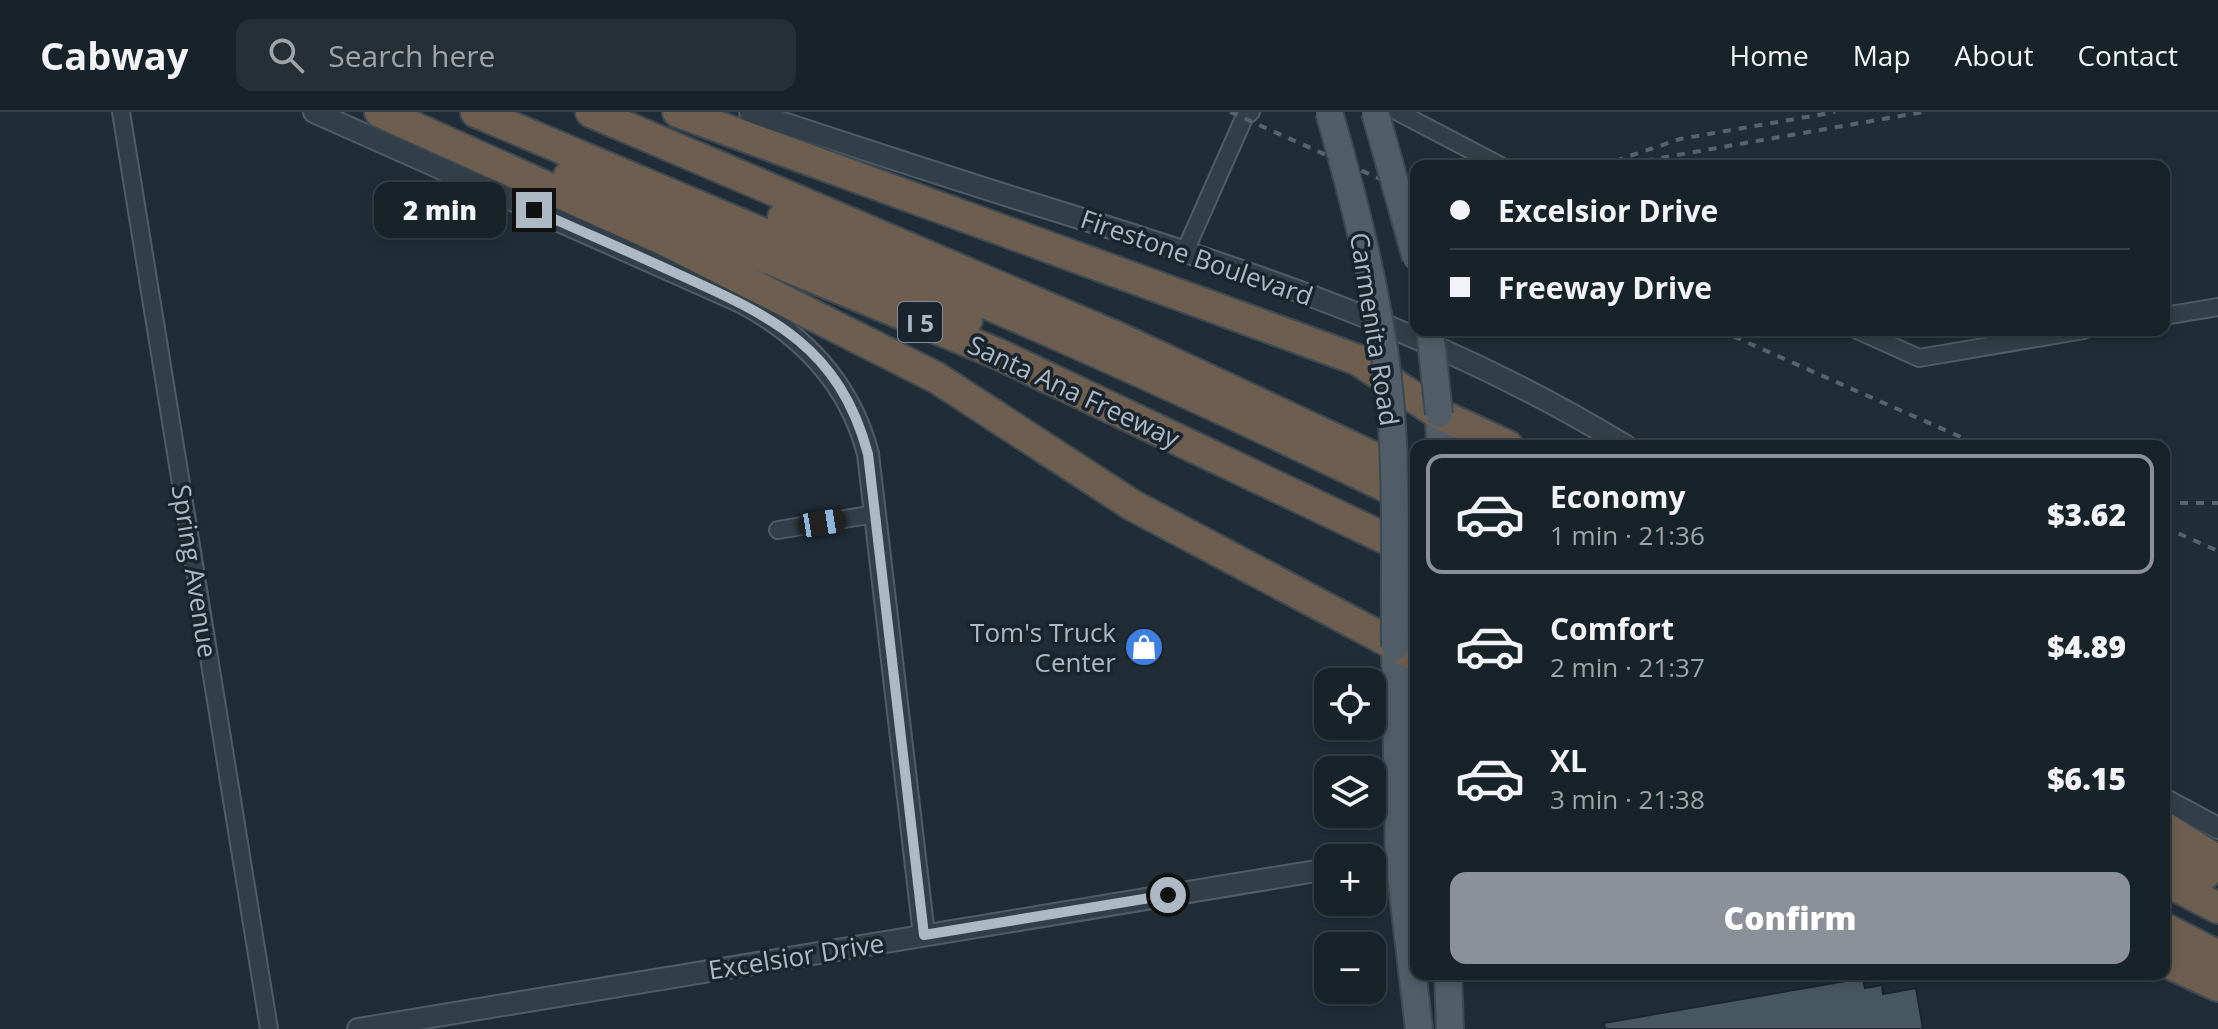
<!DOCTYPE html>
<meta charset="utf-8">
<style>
:root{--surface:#182229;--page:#252f35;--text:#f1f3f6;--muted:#9fa4a8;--line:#363f46;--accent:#8c9099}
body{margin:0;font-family:"Open Sans",sans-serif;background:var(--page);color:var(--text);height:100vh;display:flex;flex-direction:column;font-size:30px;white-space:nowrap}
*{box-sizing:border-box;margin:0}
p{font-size:26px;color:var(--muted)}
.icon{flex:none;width:44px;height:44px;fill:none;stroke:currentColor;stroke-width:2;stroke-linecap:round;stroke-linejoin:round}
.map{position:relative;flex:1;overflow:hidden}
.panel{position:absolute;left:1410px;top:328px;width:760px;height:540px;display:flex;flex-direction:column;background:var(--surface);border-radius:16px;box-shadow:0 4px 12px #0003,0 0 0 2px var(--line)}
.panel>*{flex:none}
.banner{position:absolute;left:1410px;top:48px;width:760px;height:176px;border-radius:16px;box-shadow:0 4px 12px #0003,0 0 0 2px var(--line);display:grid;align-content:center;height:176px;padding:0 40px;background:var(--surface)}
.buttons{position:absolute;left:1314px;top:556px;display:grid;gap:16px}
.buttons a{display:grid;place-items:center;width:72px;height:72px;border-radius:16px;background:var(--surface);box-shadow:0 4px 12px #0003,0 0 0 2px var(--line);font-size:40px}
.end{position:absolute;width:36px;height:36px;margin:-18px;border:10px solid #adbac5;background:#111;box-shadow:0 0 0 4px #111}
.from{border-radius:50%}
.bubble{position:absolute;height:56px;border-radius:16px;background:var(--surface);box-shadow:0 4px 12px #0003,0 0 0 2px var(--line);font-size:26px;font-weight:800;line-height:56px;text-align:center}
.car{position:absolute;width:24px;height:48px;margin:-24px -12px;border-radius:10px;box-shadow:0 0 6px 2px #0007;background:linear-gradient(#222 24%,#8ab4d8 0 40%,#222 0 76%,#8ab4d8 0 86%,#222 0)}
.banner b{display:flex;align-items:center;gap:28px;height:76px;font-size:30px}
.banner b+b{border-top:2px solid var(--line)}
.banner i{width:20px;height:20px;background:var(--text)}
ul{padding:14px 0 0;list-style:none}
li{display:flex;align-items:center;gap:24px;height:120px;margin:0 16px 12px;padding:0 24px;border:4px solid transparent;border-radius:16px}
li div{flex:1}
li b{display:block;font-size:30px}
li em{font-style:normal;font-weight:800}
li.on{border-color:var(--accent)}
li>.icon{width:72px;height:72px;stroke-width:1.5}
.button{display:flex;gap:16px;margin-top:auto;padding:16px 40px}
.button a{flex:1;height:92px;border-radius:16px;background:var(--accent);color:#fff;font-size:32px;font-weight:800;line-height:92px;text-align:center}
header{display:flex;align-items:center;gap:48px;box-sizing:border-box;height:112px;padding:0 40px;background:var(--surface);border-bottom:2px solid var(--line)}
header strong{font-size:38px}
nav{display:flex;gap:44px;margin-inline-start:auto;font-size:28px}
.search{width:560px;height:72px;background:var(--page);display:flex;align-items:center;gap:20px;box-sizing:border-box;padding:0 28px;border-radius:16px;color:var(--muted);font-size:30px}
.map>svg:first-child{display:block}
.building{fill:#485863;stroke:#1b262e;stroke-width:2}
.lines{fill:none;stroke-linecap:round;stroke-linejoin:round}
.minor-casing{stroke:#515d66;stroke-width:20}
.tertiary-casing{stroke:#515d66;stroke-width:24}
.primary-casing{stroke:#3d4851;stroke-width:30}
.motorway-casing{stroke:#3e4a52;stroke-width:34}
.minor{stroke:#333f48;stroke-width:16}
.tertiary{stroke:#333f48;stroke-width:20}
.primary{stroke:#515e68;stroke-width:26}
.motorway{stroke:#6e5e50;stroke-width:30}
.rail{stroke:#55646f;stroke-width:4;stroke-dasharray:8 8;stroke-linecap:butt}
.primary-bridge-casing{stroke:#3d4851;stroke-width:30;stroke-linecap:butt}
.primary-bridge{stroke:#515e68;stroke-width:26}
.route{stroke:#adbac5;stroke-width:10}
.labels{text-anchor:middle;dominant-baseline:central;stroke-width:7;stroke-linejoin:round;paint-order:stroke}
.shield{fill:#19242c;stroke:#818d97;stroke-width:2}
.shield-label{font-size:24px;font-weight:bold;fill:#adbac5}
.street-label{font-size:26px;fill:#adbac5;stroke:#19242c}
.poi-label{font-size:26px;fill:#adbac5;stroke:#19242c;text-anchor:end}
</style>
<header>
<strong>Cabway</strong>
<div class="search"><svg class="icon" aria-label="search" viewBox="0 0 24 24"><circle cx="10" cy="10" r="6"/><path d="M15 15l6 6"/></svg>Search here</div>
<nav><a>Home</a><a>Map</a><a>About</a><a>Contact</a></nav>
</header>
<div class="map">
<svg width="2218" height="917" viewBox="0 0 2218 917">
<rect width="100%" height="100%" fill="#202d37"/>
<!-- building -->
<polygon class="building" points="1863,866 1865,876 1882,873 1883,882 1916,876 1923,917 1605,917 1604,911"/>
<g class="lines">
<defs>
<g id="minor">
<polyline points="121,0 269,917"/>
<polyline points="1398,0 1501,54"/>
<polyline points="1186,137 1244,6 1251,0"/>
<polyline points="2164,204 2218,195"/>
<polyline points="1857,218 1919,246 2084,218"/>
<polyline points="778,418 875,402"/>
</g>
<g id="tertiary">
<path d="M314 0 741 190C803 223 850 272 868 342L924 823"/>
<path d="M750 0C850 33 950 66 1050 97 1249 158 1447 224 1626 334"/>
<polyline points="2164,687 2218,716"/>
<polyline points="1372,751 1416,745"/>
<polyline points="358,917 1328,757"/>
</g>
<g id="primary">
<polyline points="1439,302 1440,334"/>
<polyline points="1395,535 1399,748 1419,917"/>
<polyline points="1448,862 1450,917"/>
</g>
<g id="motorway">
<polyline points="380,0 662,127 937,266 1132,393 1416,544"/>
<polyline points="476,0 967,208"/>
<polyline points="591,0 1121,227 1416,365"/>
<polyline points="678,0 1358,248 1439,302 1508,334"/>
<polyline points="569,64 998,242 1416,441"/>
<path d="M783 106C997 193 1208 288 1416 389"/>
<polyline points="2164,715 2218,749"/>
<polyline points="2164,742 2205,762"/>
<polyline points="2164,768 2218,796"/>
<polyline points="2164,816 2218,844"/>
<polyline points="2164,849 2218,874"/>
</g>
</defs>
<!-- minor casing -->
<use href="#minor" class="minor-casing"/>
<!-- tertiary casing -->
<use href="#tertiary" class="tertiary-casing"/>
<!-- primary casing -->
<use href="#primary" class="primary-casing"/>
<!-- motorway casing -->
<use href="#motorway" class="motorway-casing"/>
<!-- minor -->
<use href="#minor" class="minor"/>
<!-- tertiary -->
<use href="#tertiary" class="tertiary"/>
<!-- primary -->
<use href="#primary" class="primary"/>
<!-- motorway -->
<use href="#motorway" class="motorway"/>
<!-- rail -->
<g class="rail">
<polyline points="1230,0 1416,83"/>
<polyline points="1600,54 1680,27 1835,0"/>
<polyline points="1614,54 1923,0"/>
<polyline points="1719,218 1981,334"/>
<polyline points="2164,391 2218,391"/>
<polyline points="2164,415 2218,439"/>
</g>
<defs>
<g id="primary-bridge">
<path d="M1329 0C1354 88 1377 177 1388 267 1398 356 1394 446 1395 535"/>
<polyline points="1375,0 1416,146"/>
<polyline points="1430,218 1439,302"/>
</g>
</defs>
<!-- primary-bridge casing -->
<use href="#primary-bridge" class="primary-bridge-casing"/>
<!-- primary-bridge -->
<use href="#primary-bridge" class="primary-bridge"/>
</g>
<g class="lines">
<!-- route -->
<path class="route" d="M534 98C583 120 632 141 680 163 773 205 839 235 868 342L924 823 1168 783"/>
</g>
<!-- icons -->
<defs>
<symbol id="shop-disc" viewBox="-11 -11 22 22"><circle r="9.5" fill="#3f7fe0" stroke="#19242c"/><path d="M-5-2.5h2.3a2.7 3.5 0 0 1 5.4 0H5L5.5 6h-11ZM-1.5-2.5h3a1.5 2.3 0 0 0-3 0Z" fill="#fff"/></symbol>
</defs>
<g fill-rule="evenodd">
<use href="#shop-disc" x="1122" y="513" width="44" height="44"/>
</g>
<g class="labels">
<!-- shield labels -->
<rect class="shield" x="898" y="190" width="44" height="40" rx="6"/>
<g class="shield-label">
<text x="920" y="210">I 5</text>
</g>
<!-- street labels -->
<g class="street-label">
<text transform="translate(1197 145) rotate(19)">Firestone Boulevard</text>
<text transform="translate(1375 217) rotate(81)">Carmenita Road</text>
<text transform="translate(1074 279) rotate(25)">Santa Ana Freeway</text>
<text transform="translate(195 459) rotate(81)">Spring Avenue</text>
<text transform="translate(796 844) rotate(-9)">Excelsior Drive</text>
</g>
<!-- poi labels -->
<g class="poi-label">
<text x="1116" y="520">Tom's Truck<tspan x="1116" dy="30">Center</tspan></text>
</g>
</g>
</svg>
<div class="buttons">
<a><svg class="icon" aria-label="locate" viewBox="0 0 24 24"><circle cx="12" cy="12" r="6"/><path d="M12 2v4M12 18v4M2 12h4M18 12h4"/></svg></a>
<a><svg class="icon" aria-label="layers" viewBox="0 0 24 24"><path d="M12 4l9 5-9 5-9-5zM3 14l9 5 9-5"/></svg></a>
<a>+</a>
<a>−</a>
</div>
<i class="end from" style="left:1168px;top:783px"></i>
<i class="end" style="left:534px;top:98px"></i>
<div class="bubble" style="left:374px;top:70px;width:132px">2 min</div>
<i class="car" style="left:822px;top:411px;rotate:81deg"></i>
<div class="banner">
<b><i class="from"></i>Excelsior Drive</b>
<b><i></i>Freeway Drive</b>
</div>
<section class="panel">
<ul>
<li class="on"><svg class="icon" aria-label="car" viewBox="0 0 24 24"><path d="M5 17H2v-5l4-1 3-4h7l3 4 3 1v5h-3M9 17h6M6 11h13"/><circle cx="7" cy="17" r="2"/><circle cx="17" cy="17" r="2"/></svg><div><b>Economy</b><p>1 min · 21:36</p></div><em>$3.62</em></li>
<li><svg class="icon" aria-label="car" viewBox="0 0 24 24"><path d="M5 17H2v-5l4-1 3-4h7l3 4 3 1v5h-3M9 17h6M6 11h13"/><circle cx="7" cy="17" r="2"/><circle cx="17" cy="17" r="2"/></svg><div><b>Comfort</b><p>2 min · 21:37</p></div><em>$4.89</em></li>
<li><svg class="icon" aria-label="car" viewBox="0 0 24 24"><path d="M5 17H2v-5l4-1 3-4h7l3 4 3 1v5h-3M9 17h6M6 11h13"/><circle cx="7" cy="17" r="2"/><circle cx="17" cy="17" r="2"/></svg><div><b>XL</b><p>3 min · 21:38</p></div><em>$6.15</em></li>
</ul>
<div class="button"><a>Confirm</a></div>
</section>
</div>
